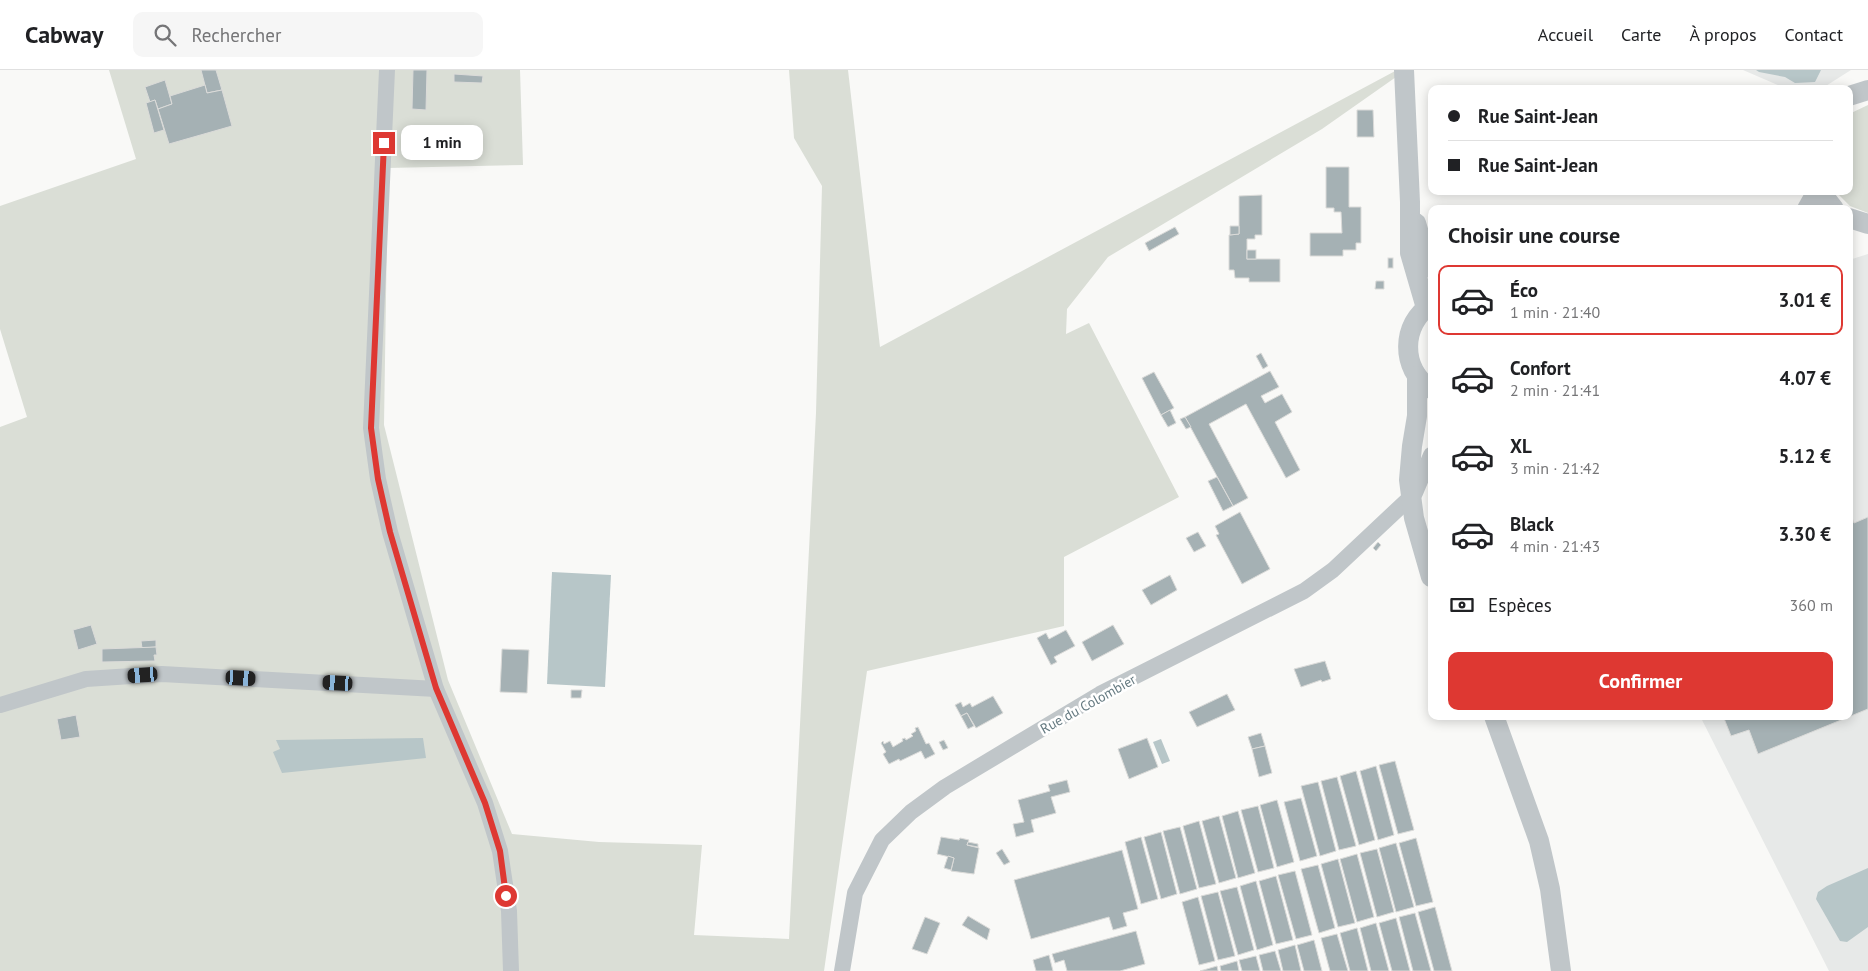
<!DOCTYPE html>
<html lang="fr">
<meta charset="utf-8">
<style>
:root{--surface:#fff;--page:#f6f6f6;--text:#202124;--muted:#757577;--line:#e0e0e0;--accent:#de3832}
body{margin:0;font-family:"PT Sans",sans-serif;background:var(--page);color:var(--text);height:100vh;display:flex;flex-direction:column;font-size:19px;white-space:nowrap}
*{box-sizing:border-box;margin:0}
p{font-size:16px;color:var(--muted)}
.icon{flex:none;width:28px;height:28px;fill:none;stroke:currentColor;stroke-width:2;stroke-linecap:round;stroke-linejoin:round}
.map{position:relative;flex:1;overflow:hidden}
.sheet{position:absolute;left:1428px;top:135px;width:425px;height:515px;display:flex;flex-direction:column;background:var(--surface);border-radius:10px;box-shadow:0 2px 12px #0003}
.sheet>*{flex:none}
.top-card{position:absolute;left:1428px;top:15px;width:425px;height:110px;border-radius:10px;box-shadow:0 2px 12px #0003;display:grid;align-content:center;height:110px;padding:0 20px;background:var(--surface)}
.end{position:absolute;width:22px;height:22px;margin:-11px;border:6px solid #de3832;background:#fff;box-shadow:0 0 0 2px #fff}
.from{border-radius:50%}
.bubble{position:absolute;height:35px;border-radius:10px;background:var(--surface);box-shadow:0 2px 12px #0003;font-size:16px;font-weight:800;line-height:35px;text-align:center}
.car{position:absolute;width:15px;height:30px;margin:-15px -8px;border-radius:6px;box-shadow:0 0 4px 1px #0007;background:linear-gradient(#222 24%,#8ab4d8 0 40%,#222 0 76%,#8ab4d8 0 86%,#222 0)}
.top-card b{display:flex;align-items:center;gap:18px;height:48px;font-size:19px}
.top-card b+b{border-top:1px solid var(--line)}
.top-card i{width:12px;height:12px;background:var(--text)}
ul{padding:0;list-style:none}
li{display:flex;align-items:center;gap:15px;height:70px;margin:0 10px 8px;padding:0 10px;border:2px solid transparent;border-radius:10px}
li div{flex:1}
li b{display:block;font-size:19px}
li em{font-style:normal;font-weight:800}
li.current{border-color:var(--accent)}
li>.icon{width:45px;height:45px;stroke-width:1.5}
h2{padding:0 20px;font-size:22px;line-height:60px}
.pay{display:flex;align-items:center;gap:12px;height:55px;padding:0 20px;font-size:19px}
.pay p{margin-inline-start:auto}
.cta{display:flex;gap:10px;margin-top:auto;padding:10px 20px}
.cta a{flex:1;height:58px;border-radius:10px;background:var(--accent);color:#fff;font-size:20px;font-weight:800;line-height:58px;text-align:center}
header{display:flex;align-items:center;gap:30px;box-sizing:border-box;height:70px;padding:0 25px;background:var(--surface);border-bottom:1px solid var(--line)}
header strong{font-size:24px}
nav{display:flex;gap:28px;margin-inline-start:auto;font-size:18px}
.search{width:350px;height:45px;background:var(--page);display:flex;align-items:center;gap:12px;box-sizing:border-box;padding:0 18px;border-radius:10px;color:var(--muted);font-size:19px}
.map>svg:first-child{display:block}
.built{fill:#e7e9e8}
.green{fill:#daded6}
.water{fill:#b7c6c8}
.building{fill:#a5b1b4;stroke:#dbdbd9}
.lines{fill:none;stroke-linecap:round;stroke-linejoin:round}
.minor{stroke:#c0c6c9;stroke-width:16}
.tertiary{stroke:#c0c6c9;stroke-width:20}
.route{stroke:#de3832;stroke-width:6}
.labels{text-anchor:middle;dominant-baseline:central;stroke-width:5;stroke-linejoin:round;paint-order:stroke}
.street-label{font-size:14px;fill:#657a81;stroke:#fff}
</style>
<header>
<strong>Cabway</strong>
<div class="search"><svg class="icon" aria-label="search" viewBox="0 0 24 24"><circle cx="10" cy="10" r="6"/><path d="M15 15l6 6"/></svg>Rechercher</div>
<nav><a>Accueil</a><a>Carte</a><a>À propos</a><a>Contact</a></nav>
</header>
<div class="map">
<svg width="1868" height="901" viewBox="0 0 1868 901">
<rect width="100%" height="100%" fill="#f9f9f7"/>
<!-- built -->
<g class="built">
<polygon points="1743,0 1851,0 1821,19 1787,19"/>
<polygon points="1868,184 1868,901 1829,901 1700,646 1849,646 1849,190"/>
</g>
<!-- green -->
<g class="green">
<polygon points="109,0 520,0 523,95 388,98 384,355 448,610 512,764 599,772 702,775 694,865 789,869 816,343 822,116 794,68 789,0 848,0 880,277 1397,0 1406,0 1322,59 1108,187 1067,239 1066,264 1089,253 1179,427 1064,487 1064,556 867,601 824,901 0,901 0,357 27,347 0,259 0,136 136,89"/>
<polygon points="1868,35 1868,143 1850,136 1835,121 1849,121 1849,44"/>
</g>
<!-- water -->
<g class="water">
<polygon points="1756,0 1821,0 1815,12 1795,13 1785,7 1759,2"/>
<polygon points="552,502 611,505 605,617 547,614"/>
<polygon points="423,668 426,688 282,703 273,682 280,679 276,670"/>
<polygon points="1161,669 1170,691 1162,694 1153,672"/>
<polygon points="1868,798 1868,857 1847,872 1840,871 1816,829 1818,822 1827,816"/>
</g>
<!-- building -->
<g class="building">
<polygon points="201,0 216,0 222,20 207,23"/>
<polygon points="413,0 427,0 426,40 412,39"/>
<polygon points="454,4 483,6 482,13 454,12"/>
<polygon points="165,10 172,34 158,39 155,30 150,32 145,17"/>
<polygon points="205,15 207,23 222,20 232,56 169,74 158,39 172,34 170,26"/>
<polygon points="155,30 164,60 154,63 146,33"/>
<polygon points="1357,40 1373,40 1374,67 1357,67"/>
<polygon points="1326,97 1349,97 1349,137 1361,137 1361,173 1356,173 1356,180 1343,180 1343,186 1310,186 1310,163 1342,163 1341,142 1334,142 1334,138 1326,138"/>
<polygon points="1262,125 1262,165 1255,165 1255,169 1247,169 1247,189 1280,189 1280,212 1249,212 1249,208 1235,208 1234,200 1229,200 1229,165 1239,164 1239,126"/>
<polygon points="1230,156 1239,156 1239,164 1230,165"/>
<polygon points="1175,157 1179,164 1149,181 1145,173"/>
<rect x="1247" y="180" width="9" height="9"/>
<rect x="1388" y="188" width="5" height="10"/>
<polygon points="1376,211 1384,211 1384,219 1375,219"/>
<polygon points="1261,283 1268,296 1263,299 1256,286"/>
<polygon points="1270,301 1279,317 1261,326 1265,333 1282,324 1292,342 1275,352 1300,400 1286,408 1246,334 1209,354 1248,428 1233,436 1185,347"/>
<polygon points="1154,302 1174,338 1161,345 1142,308"/>
<polygon points="1170,340 1176,353 1168,357 1161,345"/>
<polygon points="1185,347 1191,357 1186,359 1180,349"/>
<polygon points="1217,407 1233,436 1223,441 1208,411"/>
<polygon points="1849,440 1854,453 1868,447 1868,639 1758,684 1749,660 1731,666 1723,646 1849,646"/>
<polygon points="1240,442 1270,499 1242,514 1216,465 1219,464 1215,456"/>
<polygon points="1198,462 1206,476 1194,482 1186,468"/>
<polygon points="1378,472 1381,475 1376,481 1373,478"/>
<polygon points="1170,505 1177,520 1151,535 1142,520"/>
<polygon points="91,555 97,574 78,580 73,560"/>
<polygon points="1113,555 1124,574 1092,591 1082,572"/>
<polygon points="1066,560 1075,576 1054,587 1057,592 1051,595 1037,568 1046,563 1049,569"/>
<polygon points="156,570 156,577 142,578 141,571"/>
<polygon points="156,577 157,585 154,585 155,591 102,592 102,579"/>
<polygon points="502,579 529,580 527,623 500,622"/>
<polygon points="1325,591 1331,609 1322,612 1321,610 1301,617 1294,599"/>
<polygon points="571,620 582,620 581,628 571,628"/>
<polygon points="1227,624 1235,640 1197,657 1189,642"/>
<polygon points="993,626 1003,643 976,658 967,643 961,646 955,635 961,632 963,637 970,633 972,637"/>
<polygon points="967,643 974,656 968,659 961,646"/>
<polygon points="76,645 80,667 61,670 57,649"/>
<polygon points="918,657 926,674 929,673 935,684 925,689 921,681 900,691 899,689 889,694 883,684 886,682 881,673 883,671 884,674 890,671 893,677 903,671 902,669 905,668 906,670 913,666 911,664 916,661 915,658"/>
<polygon points="1261,663 1265,676 1252,679 1248,667"/>
<polygon points="1147,668 1158,697 1129,709 1118,679"/>
<polygon points="944,670 948,678 943,680 939,672"/>
<polygon points="1265,676 1272,703 1259,707 1252,679"/>
<polygon points="1395,691 1414,760 1398,764 1379,695"/>
<polygon points="1376,696 1394,765 1378,770 1360,701"/>
<polygon points="1356,701 1375,770 1359,775 1340,706"/>
<polygon points="1337,707 1356,776 1339,780 1321,711"/>
<polygon points="1067,710 1070,722 1051,727 1056,743 1031,750 1034,762 1016,767 1013,754 1024,752 1018,730 1050,721 1048,715"/>
<polygon points="1318,712 1336,781 1320,786 1301,716"/>
<polygon points="1301,728 1317,786 1300,791 1284,732"/>
<polygon points="1277,730 1294,792 1277,797 1260,735"/>
<polygon points="1258,736 1274,798 1258,802 1241,740"/>
<polygon points="1238,741 1255,803 1238,808 1222,746"/>
<polygon points="1219,746 1236,808 1219,813 1202,751"/>
<polygon points="1199,751 1216,814 1199,818 1183,756"/>
<polygon points="1180,757 1197,819 1180,824 1163,761"/>
<polygon points="1161,762 1177,824 1161,829 1144,767"/>
<polygon points="941,767 959,770 960,768 969,770 967,775 979,778 974,804 951,801 954,788 937,784"/>
<polygon points="1141,767 1158,829 1141,834 1125,772"/>
<polygon points="1416,768 1433,832 1416,836 1399,773"/>
<polygon points="968,772 978,774 978,777 967,775"/>
<polygon points="1396,773 1414,837 1396,842 1379,778"/>
<polygon points="1002,779 1010,792 1004,795 996,783"/>
<polygon points="1377,779 1394,842 1377,847 1360,783"/>
<polygon points="1122,780 1138,839 1123,843 1127,856 1113,860 1109,847 1031,869 1014,810"/>
<polygon points="1357,784 1374,847 1357,852 1340,789"/>
<polygon points="948,786 954,788 951,800 944,798"/>
<polygon points="1338,789 1355,853 1338,857 1321,794"/>
<polygon points="1318,795 1335,858 1319,863 1301,799"/>
<polygon points="1295,801 1312,865 1296,869 1278,805"/>
<polygon points="1276,806 1293,870 1276,874 1259,811"/>
<polygon points="1256,811 1273,875 1257,880 1240,816"/>
<polygon points="1237,817 1254,880 1238,885 1220,821"/>
<polygon points="1218,822 1235,886 1218,890 1201,826"/>
<polygon points="1198,827 1215,891 1199,895 1182,832"/>
<polygon points="1435,837 1452,901 1434,901 1418,842"/>
<polygon points="1415,843 1431,901 1413,901 1399,847"/>
<polygon points="968,846 990,859 987,870 962,855"/>
<polygon points="925,847 940,853 927,884 912,879"/>
<polygon points="1396,848 1410,901 1392,901 1379,853"/>
<polygon points="1376,853 1389,901 1371,901 1360,858"/>
<polygon points="1357,858 1368,901 1350,901 1340,863"/>
<polygon points="1136,861 1145,894 1120,901 1067,901 1064,890 1055,893 1052,884"/>
<polygon points="1337,864 1348,901 1330,901 1321,868"/>
<polygon points="1314,870 1322,901 1304,901 1297,875"/>
<polygon points="1295,875 1301,901 1283,901 1278,880"/>
<polygon points="1275,881 1281,901 1263,901 1259,885"/>
<polygon points="1049,885 1053,901 1036,901 1033,890"/>
<polygon points="1256,886 1260,901 1242,901 1239,890"/>
<polygon points="1237,891 1239,901 1221,901 1220,896"/>
<polygon points="1217,896 1218,901 1200,901"/>
</g>
<g class="lines">
<!-- minor -->
<g class="minor">
<polyline points="387,0 371,358 378,409 390,462 436,619 485,733 500,781 509,841 511,901"/>
<polyline points="0,635 86,609 162,604 436,619"/>
<polyline points="842,901 855,823 882,770 911,742 945,717 1100,624 1304,521 1333,500 1415,423 1431,385"/>
</g>
<!-- tertiary -->
<g class="tertiary">
<polyline points="1404,0 1410,132 1410,183 1426,238"/>
<polyline points="1849,26 1868,20"/>
<polyline points="1820,121 1834,139"/>
<polyline points="1807,139 1817,121"/>
<polyline points="1849,148 1868,154"/>
<polyline points="1416,153 1427,190 1431,198"/>
<path d="M1431 235C1401 253 1400 300 1431 319"/>
<polyline points="1417,306 1417,346 1412,376 1409,410 1414,448 1431,507"/>
<polyline points="1494,646 1539,771 1550,819 1561,901"/>
</g>
</g>
<g class="lines">
<!-- route -->
<polyline class="route" points="384,73 371,358 378,409 390,462 436,618 485,733 500,781 506,826"/>
</g>
<g class="labels">
<!-- street labels -->
<g class="street-label">
<text transform="translate(1088 634) rotate(-29)">Rue du Colombier</text>
</g>
</g>
</svg>
<i class="end from" style="left:506px;top:826px"></i>
<i class="end" style="left:384px;top:73px"></i>
<div class="bubble" style="left:401px;top:55px;width:82px">1 min</div>
<i class="car" style="left:143px;top:605px;rotate:266deg"></i>
<i class="car" style="left:241px;top:608px;rotate:93deg"></i>
<i class="car" style="left:338px;top:613px;rotate:273deg"></i>
<div class="top-card">
<b><i class="from"></i>Rue Saint-Jean</b>
<b><i></i>Rue Saint-Jean</b>
</div>
<section class="sheet">
<h2>Choisir une course</h2>
<ul>
<li class="current"><svg class="icon" aria-label="car" viewBox="0 0 24 24"><path d="M5 17H2v-5l4-1 3-4h7l3 4 3 1v5h-3M9 17h6M6 11h13"/><circle cx="7" cy="17" r="2"/><circle cx="17" cy="17" r="2"/></svg><div><b>Éco</b><p>1 min · 21:40</p></div><em>3.01 €</em></li>
<li><svg class="icon" aria-label="car" viewBox="0 0 24 24"><path d="M5 17H2v-5l4-1 3-4h7l3 4 3 1v5h-3M9 17h6M6 11h13"/><circle cx="7" cy="17" r="2"/><circle cx="17" cy="17" r="2"/></svg><div><b>Confort</b><p>2 min · 21:41</p></div><em>4.07 €</em></li>
<li><svg class="icon" aria-label="car" viewBox="0 0 24 24"><path d="M5 17H2v-5l4-1 3-4h7l3 4 3 1v5h-3M9 17h6M6 11h13"/><circle cx="7" cy="17" r="2"/><circle cx="17" cy="17" r="2"/></svg><div><b>XL</b><p>3 min · 21:42</p></div><em>5.12 €</em></li>
<li><svg class="icon" aria-label="car" viewBox="0 0 24 24"><path d="M5 17H2v-5l4-1 3-4h7l3 4 3 1v5h-3M9 17h6M6 11h13"/><circle cx="7" cy="17" r="2"/><circle cx="17" cy="17" r="2"/></svg><div><b>Black</b><p>4 min · 21:43</p></div><em>3.30 €</em></li>
</ul>
<div class="pay"><svg class="icon" aria-label="cash" viewBox="0 0 24 24"><path d="M3 7h18v10H3z"/><circle cx="12" cy="12" r="2"/></svg>Espèces<p>360 m</p></div>
<div class="cta"><a>Confirmer</a></div>
</section>
</div>
